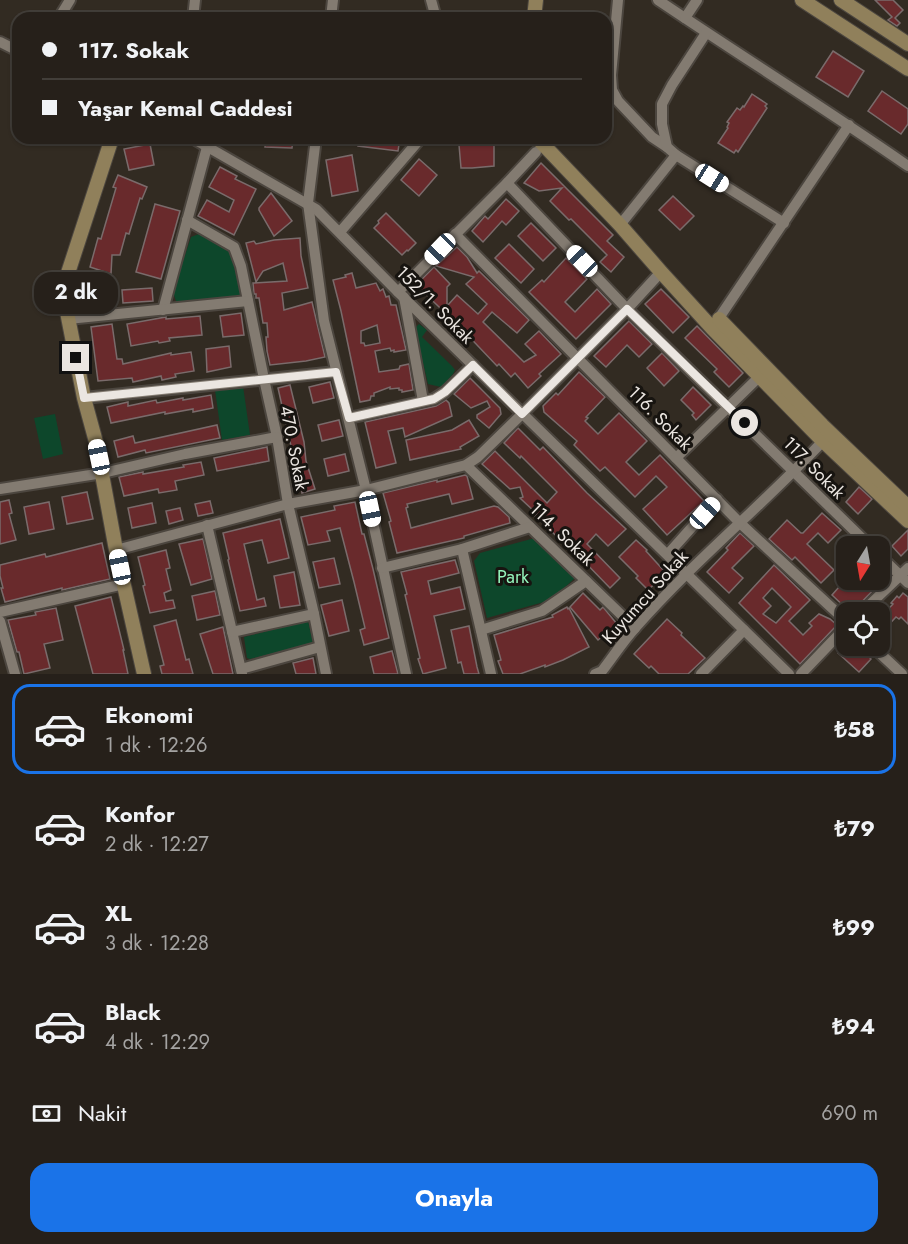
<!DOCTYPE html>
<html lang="tr">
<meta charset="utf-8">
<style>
:root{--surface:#26201a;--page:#2e2823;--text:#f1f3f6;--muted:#a4a3a2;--line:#423e39;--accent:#1a73e8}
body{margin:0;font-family:Jost,sans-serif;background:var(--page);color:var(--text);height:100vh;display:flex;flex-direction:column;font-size:22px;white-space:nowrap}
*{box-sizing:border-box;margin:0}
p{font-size:20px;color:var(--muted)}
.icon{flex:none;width:33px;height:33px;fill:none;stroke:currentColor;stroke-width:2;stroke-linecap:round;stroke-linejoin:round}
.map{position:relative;height:674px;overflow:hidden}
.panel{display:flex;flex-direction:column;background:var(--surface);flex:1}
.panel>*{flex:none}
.banner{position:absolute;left:12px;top:12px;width:600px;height:132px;border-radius:18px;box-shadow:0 2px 4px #0004,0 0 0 2px var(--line);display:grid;align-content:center;height:132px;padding:0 30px;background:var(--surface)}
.needle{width:39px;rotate:191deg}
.fabs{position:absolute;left:836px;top:536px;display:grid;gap:12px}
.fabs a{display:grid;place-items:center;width:54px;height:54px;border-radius:12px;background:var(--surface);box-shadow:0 2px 4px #0004,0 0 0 2px var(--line);font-size:30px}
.end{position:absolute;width:27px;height:27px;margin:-14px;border:8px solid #ebe6e1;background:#111;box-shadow:0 0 0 3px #111}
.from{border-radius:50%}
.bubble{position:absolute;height:42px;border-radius:18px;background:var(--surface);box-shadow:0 2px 4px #0004,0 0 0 2px var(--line);font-size:20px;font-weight:700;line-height:42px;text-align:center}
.car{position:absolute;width:18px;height:36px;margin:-18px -9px;border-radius:8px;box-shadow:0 0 4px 2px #0007;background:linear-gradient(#fff 24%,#345 0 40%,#fff 0 76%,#345 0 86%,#fff 0)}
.banner b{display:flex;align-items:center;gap:21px;height:57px;font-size:22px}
.banner b+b{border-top:2px solid var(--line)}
.banner i{width:15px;height:15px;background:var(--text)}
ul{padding:10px 0 0;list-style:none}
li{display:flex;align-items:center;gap:18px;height:90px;margin:0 12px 9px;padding:0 18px;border:3px solid transparent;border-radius:18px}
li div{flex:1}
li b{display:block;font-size:22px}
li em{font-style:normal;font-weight:700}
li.current{border-color:var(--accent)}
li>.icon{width:54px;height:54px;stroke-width:1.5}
.pay{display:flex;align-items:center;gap:15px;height:66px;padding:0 30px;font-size:22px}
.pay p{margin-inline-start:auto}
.button{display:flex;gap:12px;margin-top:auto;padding:12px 30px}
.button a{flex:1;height:69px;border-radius:18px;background:var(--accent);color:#fff;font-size:24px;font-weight:700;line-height:69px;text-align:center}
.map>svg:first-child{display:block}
.green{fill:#0d472b}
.building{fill:#692a2c;stroke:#7a6b6b;stroke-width:1.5;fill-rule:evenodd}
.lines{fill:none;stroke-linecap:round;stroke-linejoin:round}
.street-casing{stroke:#4c463f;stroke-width:14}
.secondary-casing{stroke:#4c463f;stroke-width:16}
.street{stroke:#837b71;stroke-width:10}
.secondary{stroke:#90805b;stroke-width:14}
.route{stroke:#ebe6e1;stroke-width:8}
.labels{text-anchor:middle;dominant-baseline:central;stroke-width:6;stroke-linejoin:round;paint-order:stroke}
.street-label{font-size:18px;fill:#ebe6e1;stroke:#171410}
.park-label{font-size:18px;fill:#95f5bc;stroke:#171410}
</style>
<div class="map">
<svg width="908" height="674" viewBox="0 0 908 674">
<rect width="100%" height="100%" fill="#322b22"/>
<!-- green -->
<g class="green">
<polygon points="199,234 231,253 241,296 177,304 173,292 191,237"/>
<polygon points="419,324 427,330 422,337 452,366 455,370 453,374 441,387 428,384 415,328"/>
<polygon points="243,386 250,435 222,440 215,390"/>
<polygon points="55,414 63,454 43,459 34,418"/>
<polygon points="535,538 575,578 551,600 487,618 474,561 480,553"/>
<polygon points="308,621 313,643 250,659 247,658 244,637"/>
</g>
<!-- building -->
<g class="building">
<polygon points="875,0 893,0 903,10 895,18 900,23 897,26 888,20 892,17"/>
<polygon points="833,51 864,71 848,97 816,77"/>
<polygon points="882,91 908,109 908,124 901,134 868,111"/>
<polygon points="752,94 767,104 765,106 767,108 738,152 736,150 734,153 718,143 728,128 727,127 729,123 727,122 737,108 740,110 743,106 744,107"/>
<polygon points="266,138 293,138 292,148 265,147"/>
<polygon points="359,138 400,138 398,151 358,146"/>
<polygon points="494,143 494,166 472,168 461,168 459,145"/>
<polygon points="150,144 154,165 129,170 124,149"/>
<polygon points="352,155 358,191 332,196 326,160"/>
<polygon points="419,159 437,175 419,196 401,180"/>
<polygon points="541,163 613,235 607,241 624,257 611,272 600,262 607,255 571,219 569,220 550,201 562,188 539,191 524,183"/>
<polygon points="220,167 237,176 235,179 256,189 234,235 198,216 207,200 229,212 234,200 209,187"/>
<polygon points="118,175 147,187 142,199 140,198 129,234 126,233 120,255 112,255 111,274 90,267 98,238 101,239 116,188 113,187"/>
<polygon points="271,193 292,221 274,236 259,210 259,208"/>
<polygon points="673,196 694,216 680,230 659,210"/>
<polygon points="506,199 519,211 506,225 502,221 483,242 472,231 485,216 488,219"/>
<polygon points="155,204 180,211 161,279 136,272"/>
<polygon points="386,213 416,243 408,251 407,250 402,255 374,228 379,223 378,221"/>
<polygon points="531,223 556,248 543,261 518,236"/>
<polygon points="300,238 301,256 308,288 282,293 284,310 312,302 325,357 306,361 270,365 267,351 266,337 268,337 267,323 263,323 259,298 256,298 256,294 254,294 253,283 287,281 283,263 263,271 256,282 246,243 254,241 256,244 274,240"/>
<polygon points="509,244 534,269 521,283 495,258"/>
<polygon points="457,247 467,257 477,273 479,271 529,320 517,333 492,312 483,322 524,362 536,355 525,344 539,331 561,354 539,374 541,376 528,388 515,373 511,377 499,364 497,366 458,325 416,285 434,267 450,284 447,287 447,306 457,295 478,314 487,304 466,284 474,277 436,266"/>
<polygon points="566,258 587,279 565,302 575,312 597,289 611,304 576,339 529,292 542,280 544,282"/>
<path d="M352 273 356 288 376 283 380 291 383 289 386 297 389 296 391 305H396L406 350 394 352V350L391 351 390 348 375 351 379 372 399 369 400 366 409 364 413 390 402 392V390H399V388L390 389V387L374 393V396H371L370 400 360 402 341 311 333 280 346 277 345 275ZM377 325 380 343 365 346 364 343H361V331Z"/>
<polygon points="85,282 111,282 111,305 84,304"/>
<polygon points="152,288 153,301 123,303 122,290"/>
<polygon points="661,289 689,317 673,333 645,304"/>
<polygon points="241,313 244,335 223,337 220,316"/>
<polygon points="200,316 202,335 169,338 170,341 159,343 158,341 131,346 127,324 166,317 166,319"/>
<polygon points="629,321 652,344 639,357 627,345 606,367 594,356"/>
<polygon points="112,324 117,359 122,359 123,364 171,353 171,355 191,352 194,371 175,374 176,377 162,380 161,376 133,382 132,378 98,381 91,327"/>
<polygon points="697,326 743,373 729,387 714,372 717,369 685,338"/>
<polygon points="229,346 231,367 207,372 206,349"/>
<polygon points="662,353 679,371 664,386 647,368"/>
<polygon points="579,372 605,397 586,417 588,418 585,421 598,434 619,413 647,441 626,462 639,475 660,455 704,501 667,535 643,509 667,487 656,476 635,497 605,467 600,471 574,445 577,441 544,412 543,406 556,393 558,395"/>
<polygon points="470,378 500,408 501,414 489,428 477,418 477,415 490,407 487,401 471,408 454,394"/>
<polygon points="330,382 334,398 313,403 309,387"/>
<polygon points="290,385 304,442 306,461 315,489 302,493 297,464 295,464 278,388"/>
<polygon points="693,387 711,405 696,420 692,415 694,413 681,400"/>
<polygon points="211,395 213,408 193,412 193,409 165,414 165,412 111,423 107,407 128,402 128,406 156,400 157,403 183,398 183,400"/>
<polygon points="446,400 449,403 452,416 405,437 403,428 388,431 396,463 376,468 365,422 436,406"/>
<polygon points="339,420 343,436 322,441 318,425"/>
<polygon points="469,420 479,436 460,447 461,449 410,460 406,440 452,430"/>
<polygon points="217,425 220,438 146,453 145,450 118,457 114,441 133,436 135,443"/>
<polygon points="518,428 540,450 543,447 587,493 626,529 608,546 596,534 587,544 620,578 610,588 577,554 575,556 565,546 566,545 535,516 537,514 520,498 523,497 520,487 510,489 482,464 495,451 547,503 557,492 521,456 520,458 504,443"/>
<polygon points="267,447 269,461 217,471 214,458"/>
<polygon points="345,454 349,471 328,476 324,459"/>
<polygon points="201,462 204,475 175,481 177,490 159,493 158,489 124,496 119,477 143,472 143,474 184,467 183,465"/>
<polygon points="465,475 467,476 473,499 452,504 449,494 407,504 408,507 406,508 411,528 494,506 498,507 509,517 510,523 464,536 464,538 397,553 389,522 391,521 383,493 437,480 437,482"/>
<polygon points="859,487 872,499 858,514 846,502"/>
<polygon points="87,492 93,519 67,524 62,497"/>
<polygon points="9,500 12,513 9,514 16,540 0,544 0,502"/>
<polygon points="210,501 213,513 198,516 195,504"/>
<polygon points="49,502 54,529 29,534 24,507"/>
<polygon points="355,502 362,534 364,534 373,569 389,638 364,645 360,630 365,628 354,582 340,528 327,531 330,541 308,545 301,517 335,510 334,506"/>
<polygon points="152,503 156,523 132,528 128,508"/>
<polygon points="180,508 183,520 169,524 166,511"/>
<polygon points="822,513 841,530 828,543 818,533 807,544 834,570 821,583 795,557 792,560 769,539 787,520 801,533 803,533"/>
<polygon points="280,519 289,558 268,563 262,540 244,544 257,600 264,598 266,606 240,611 228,560 229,559 223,533"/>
<polygon points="908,530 908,549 901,556 892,546"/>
<polygon points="740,533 754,546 732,568 743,578 729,593 707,572 728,550 726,548"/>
<polygon points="203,539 212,579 191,585 179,544"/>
<polygon points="636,540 647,550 646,551 666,573 648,590 636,578 638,576 619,557"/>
<polygon points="102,543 110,579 62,590 62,588 5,602 1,588 3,588 0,576 0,565 45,554 46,557"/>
<polygon points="166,550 170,568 166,569 171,590 164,593 166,601 173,600 175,608 150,613 143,586 145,585 138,557"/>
<polygon points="334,558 340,584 319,588 313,562"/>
<polygon points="455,560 459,573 428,581 431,594 460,587 465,609 434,616 446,668 423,674 418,659 420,658 405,595 407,594 401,572"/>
<path d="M774 565 810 600 789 621 803 635 812 626 809 623 819 614 830 619 837 625 800 664 739 603ZM772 588 791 607 776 623 763 614 771 606 763 598Z"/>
<polygon points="879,567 889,576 879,585 879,584 852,612 850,612 832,595 846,579 856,589 866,579 879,579"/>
<polygon points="294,572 300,605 280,608 274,576"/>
<polygon points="215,591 220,615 197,620 192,596"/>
<polygon points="583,593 600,610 603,607 617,624 598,640 570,607"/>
<polygon points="903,593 908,597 908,624 901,617 899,619 896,617 879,635 879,612 882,616 893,604 891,603 897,596 899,598"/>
<polygon points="111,597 124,650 123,650 128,674 93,674 75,606"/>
<polygon points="342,600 349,631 329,636 321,605"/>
<polygon points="567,607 568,609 569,608 589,647 563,660 545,667 545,665 520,674 503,674 498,661 501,660 494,635 553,617 552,615"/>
<polygon points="56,608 63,640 44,644 50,668 24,674 19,652 17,652 8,620 36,615 35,612"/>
<polygon points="667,619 682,633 681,635 705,658 688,674 659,674 651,666 649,668 634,654"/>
<polygon points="176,620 186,660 189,659 193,674 162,674 160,666 164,665 154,626"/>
<polygon points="469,626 477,667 479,674 464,674 461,662 458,663 451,630"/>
<polygon points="223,627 233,674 213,674 200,634"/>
<polygon points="846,645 857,645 871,659 859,672 838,653"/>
<polygon points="392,651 398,674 374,674 370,657"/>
<polygon points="313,658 316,674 296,674 293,663"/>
</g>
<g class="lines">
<defs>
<g id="street">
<polyline points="431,0 436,18"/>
<polyline points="618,0 611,75 612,90 618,101 652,137 667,147"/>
<path d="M658 0C741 56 826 109 908 166"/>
<polyline points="59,18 70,0"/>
<polyline points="193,18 195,0"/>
<polyline points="331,18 333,0"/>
<polyline points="685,18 697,0"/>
<polyline points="706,33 672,85 662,104 662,124 667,147 676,155 784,223"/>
<polyline points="0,42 18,51"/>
<polyline points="192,138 316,209 398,292 789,674"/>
<polyline points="316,138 308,203 324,321 366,490 406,674"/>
<polyline points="507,183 627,309 870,546"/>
<polyline points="187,220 234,247 241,266 264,379 277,437 288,504 314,614 326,674"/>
<polyline points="620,225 676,155"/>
<polyline points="340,232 421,138"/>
<polyline points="455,234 740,523 846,621"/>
<polyline points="398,292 507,183 536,152"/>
<polyline points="404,297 423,401"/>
<polyline points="163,310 207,147"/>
<polyline points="68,319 248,301"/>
<polyline points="715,324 849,125"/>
<polyline points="84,398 336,372"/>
<polyline points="349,418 434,399 445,392 473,365"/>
<polyline points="676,458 759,377"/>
<polyline points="466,465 635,628"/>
<polyline points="0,489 103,473 185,454 277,437"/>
<polyline points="207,525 242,674"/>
<polyline points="462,549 491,674"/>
<polyline points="116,550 288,504 366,490 466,465 478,457 522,414 627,309 661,272"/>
<polyline points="668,554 717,499"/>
<polyline points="879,555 908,583"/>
<polyline points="382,568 462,549 530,527"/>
<polyline points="0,612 124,584"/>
<polyline points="862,612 908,568"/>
<polyline points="0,621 15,674"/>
<polyline points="481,630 542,611 586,581"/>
<polyline points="232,632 314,614"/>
<polyline points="871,645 902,674"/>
<polyline points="241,669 320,647"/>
<path d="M595 674 602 671C613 657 623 641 636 627 694 561 763 505 823 441"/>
<polyline points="701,674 744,630"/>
<polyline points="801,674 846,627"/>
</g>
<g id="secondary">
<polyline points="802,0 908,69"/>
<polyline points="841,0 908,44"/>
<polyline points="534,18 536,0"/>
<polyline points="112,138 68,273 65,302 84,398 96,442 116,550 144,674"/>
<polyline points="537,138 620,225 661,272 712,328 823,441 908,521"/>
<polyline points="719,319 822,425 908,507"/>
</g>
</defs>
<!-- street casing -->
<use href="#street" class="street-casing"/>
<!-- secondary casing -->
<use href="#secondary" class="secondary-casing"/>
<!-- street -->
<use href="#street" class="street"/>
<!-- secondary -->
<use href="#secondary" class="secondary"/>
</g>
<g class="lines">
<!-- route -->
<polyline class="route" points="76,358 84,398 336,372 349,418 434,399 445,392 473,365 522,414 627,309 745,423"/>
</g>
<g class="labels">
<!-- street labels -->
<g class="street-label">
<text transform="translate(435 305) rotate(45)">152/1. Sokak</text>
<text transform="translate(660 418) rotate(45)">116. Sokak</text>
<text transform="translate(294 448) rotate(79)">470. Sokak</text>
<text transform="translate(814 468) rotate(45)">117. Sokak</text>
<text transform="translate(562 534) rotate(44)">114. Sokak</text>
<text transform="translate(645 597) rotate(-48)">Kuyumcu Sokak</text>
</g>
<!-- park labels -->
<g class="park-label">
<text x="513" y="577">Park</text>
</g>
</g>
</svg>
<div class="fabs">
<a><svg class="needle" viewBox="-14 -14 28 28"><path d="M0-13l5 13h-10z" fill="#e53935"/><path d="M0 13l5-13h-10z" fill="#a4a3a2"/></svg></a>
<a><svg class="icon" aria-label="locate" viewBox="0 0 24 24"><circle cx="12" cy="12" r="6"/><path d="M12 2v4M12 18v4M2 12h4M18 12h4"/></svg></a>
</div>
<i class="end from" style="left:745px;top:423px"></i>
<i class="end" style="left:76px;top:358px"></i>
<div class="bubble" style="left:34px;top:272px;width:84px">2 dk</div>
<i class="car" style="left:712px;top:178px;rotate:122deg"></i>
<i class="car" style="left:440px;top:249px;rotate:224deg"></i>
<i class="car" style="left:582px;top:261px;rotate:316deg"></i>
<i class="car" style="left:99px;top:457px;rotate:348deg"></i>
<i class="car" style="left:370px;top:509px;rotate:168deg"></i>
<i class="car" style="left:705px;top:513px;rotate:42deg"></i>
<i class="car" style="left:120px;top:567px;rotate:348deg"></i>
<div class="banner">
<b><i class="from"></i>117. Sokak</b>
<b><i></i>Yaşar Kemal Caddesi</b>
</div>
</div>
<section class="panel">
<ul>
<li class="current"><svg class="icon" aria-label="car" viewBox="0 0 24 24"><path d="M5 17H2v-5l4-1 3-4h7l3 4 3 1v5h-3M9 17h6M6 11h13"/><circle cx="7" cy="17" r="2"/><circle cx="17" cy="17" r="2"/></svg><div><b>Ekonomi</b><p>1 dk · 12:26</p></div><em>₺58</em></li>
<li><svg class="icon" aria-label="car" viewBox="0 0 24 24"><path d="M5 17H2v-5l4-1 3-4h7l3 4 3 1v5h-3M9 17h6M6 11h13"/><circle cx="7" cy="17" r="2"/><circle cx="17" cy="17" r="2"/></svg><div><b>Konfor</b><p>2 dk · 12:27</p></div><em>₺79</em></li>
<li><svg class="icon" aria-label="car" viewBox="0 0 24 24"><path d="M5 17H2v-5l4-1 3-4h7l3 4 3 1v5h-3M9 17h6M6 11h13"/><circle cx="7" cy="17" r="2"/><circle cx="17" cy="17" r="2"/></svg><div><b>XL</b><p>3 dk · 12:28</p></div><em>₺99</em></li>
<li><svg class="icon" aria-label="car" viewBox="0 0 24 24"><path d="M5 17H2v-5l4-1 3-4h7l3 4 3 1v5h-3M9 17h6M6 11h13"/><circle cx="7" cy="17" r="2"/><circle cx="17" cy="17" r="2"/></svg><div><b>Black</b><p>4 dk · 12:29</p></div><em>₺94</em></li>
</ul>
<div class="pay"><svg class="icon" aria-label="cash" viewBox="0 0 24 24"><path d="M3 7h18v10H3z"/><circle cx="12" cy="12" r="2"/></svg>Nakit<p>690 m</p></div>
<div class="button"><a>Onayla</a></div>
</section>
